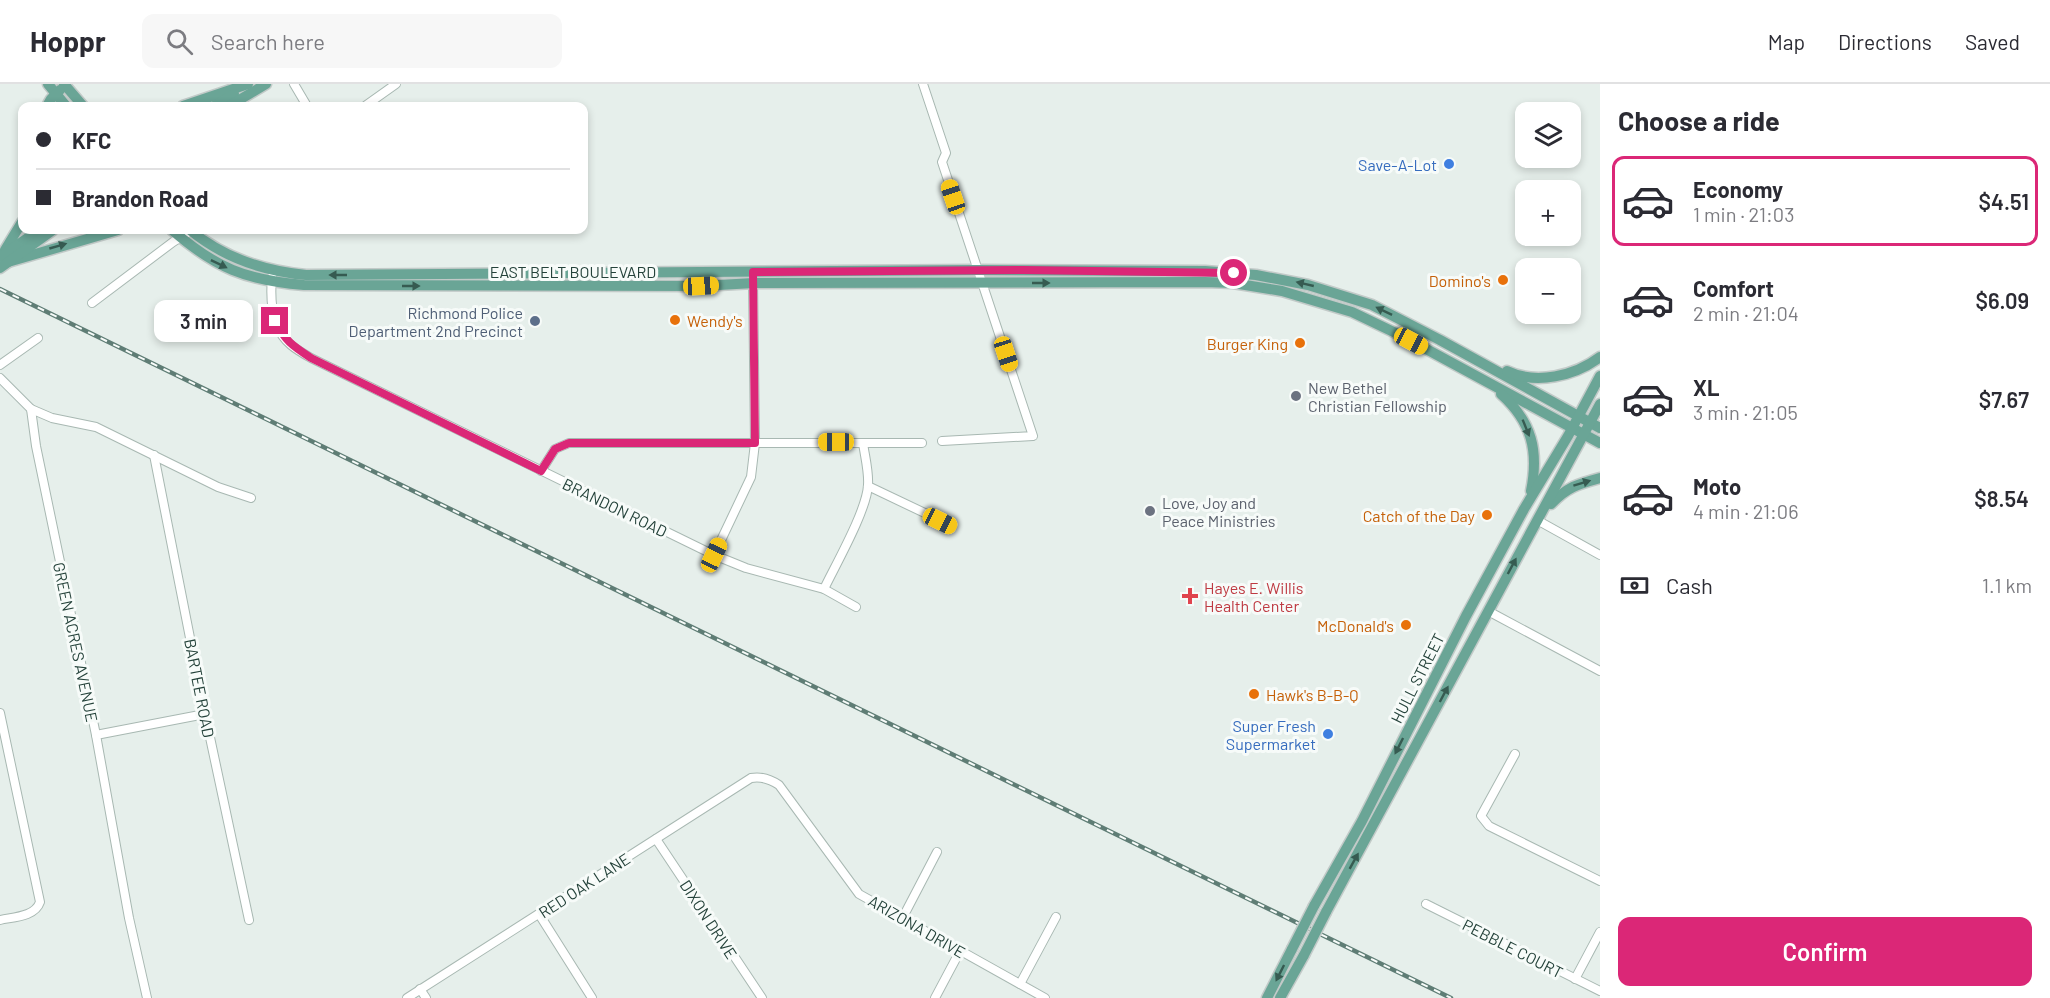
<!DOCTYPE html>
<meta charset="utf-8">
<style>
:root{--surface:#fff;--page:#f7f7f7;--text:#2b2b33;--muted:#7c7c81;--line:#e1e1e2;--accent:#db2777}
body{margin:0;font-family:Barlow,sans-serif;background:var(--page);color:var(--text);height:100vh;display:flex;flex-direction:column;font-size:22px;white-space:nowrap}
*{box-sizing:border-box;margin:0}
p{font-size:20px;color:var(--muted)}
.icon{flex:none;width:33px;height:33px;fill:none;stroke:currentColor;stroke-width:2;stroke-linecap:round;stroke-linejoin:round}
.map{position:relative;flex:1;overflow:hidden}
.details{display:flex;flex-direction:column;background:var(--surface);width:450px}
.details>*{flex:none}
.hud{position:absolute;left:18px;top:18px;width:570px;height:132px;border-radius:12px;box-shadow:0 3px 9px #0003;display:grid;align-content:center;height:132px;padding:0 18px;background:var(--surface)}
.tools{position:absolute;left:1515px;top:18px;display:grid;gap:12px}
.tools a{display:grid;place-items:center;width:66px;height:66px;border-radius:12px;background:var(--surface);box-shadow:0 3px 9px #0003;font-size:30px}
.end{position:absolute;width:27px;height:27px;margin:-14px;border:8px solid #db2777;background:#fff;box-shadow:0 0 0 3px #fff}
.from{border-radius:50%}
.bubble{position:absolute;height:42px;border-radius:12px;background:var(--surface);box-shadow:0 3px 9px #0003;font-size:20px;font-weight:600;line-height:42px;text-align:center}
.car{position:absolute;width:18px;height:36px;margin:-18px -9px;border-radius:8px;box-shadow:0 0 4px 2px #0007;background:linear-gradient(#f5c518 24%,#345 0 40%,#f5c518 0 76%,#345 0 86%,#f5c518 0)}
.hud b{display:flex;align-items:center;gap:21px;height:57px;font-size:22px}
.hud b+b{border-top:2px solid var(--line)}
.hud i{width:15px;height:15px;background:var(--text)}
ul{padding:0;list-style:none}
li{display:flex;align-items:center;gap:18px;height:90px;margin:0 12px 9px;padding:0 6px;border:3px solid transparent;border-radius:12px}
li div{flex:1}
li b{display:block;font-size:22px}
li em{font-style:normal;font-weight:600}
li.selected{border-color:var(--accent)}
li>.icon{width:54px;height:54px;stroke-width:1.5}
h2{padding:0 18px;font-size:27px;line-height:72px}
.pay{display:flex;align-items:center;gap:15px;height:66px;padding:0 18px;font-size:22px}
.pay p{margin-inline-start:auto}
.primary-button{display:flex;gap:12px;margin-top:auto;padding:12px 18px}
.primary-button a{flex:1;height:69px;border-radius:12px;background:var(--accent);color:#fff;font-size:24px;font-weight:600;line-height:69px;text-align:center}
header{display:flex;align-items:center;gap:36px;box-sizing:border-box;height:84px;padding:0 30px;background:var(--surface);border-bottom:2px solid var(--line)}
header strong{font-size:28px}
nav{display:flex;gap:33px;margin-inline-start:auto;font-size:21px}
.search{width:420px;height:54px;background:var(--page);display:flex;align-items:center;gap:15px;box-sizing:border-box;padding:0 21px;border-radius:12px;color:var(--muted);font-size:22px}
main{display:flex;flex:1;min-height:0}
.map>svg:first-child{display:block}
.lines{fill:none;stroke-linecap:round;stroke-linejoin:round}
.minor-casing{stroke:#a8b8b2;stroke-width:10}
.major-casing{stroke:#c2cac8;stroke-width:13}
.minor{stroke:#fff;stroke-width:8}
.major{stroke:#6aa596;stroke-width:10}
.rail-casing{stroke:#5f7d75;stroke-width:4.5}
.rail{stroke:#f7fbf9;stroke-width:2;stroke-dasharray:7;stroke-linecap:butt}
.major-bridge-casing{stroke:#c2cac8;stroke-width:13;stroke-linecap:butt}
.major-bridge{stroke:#6aa596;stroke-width:10}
.oneway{fill:#365b51}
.route{stroke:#db2777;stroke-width:8}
.shop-dot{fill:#3f7fe0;stroke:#f7fbf9;stroke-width:2}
.food-dot{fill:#e8710a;stroke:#f7fbf9;stroke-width:2}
.service-dot{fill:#5c6f8a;stroke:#f7fbf9;stroke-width:2}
.worship-dot{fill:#6b7280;stroke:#f7fbf9;stroke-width:2}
.health-dot{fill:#e0444e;stroke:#f7fbf9;stroke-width:2}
.labels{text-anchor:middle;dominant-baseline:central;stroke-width:6;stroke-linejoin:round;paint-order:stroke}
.shop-label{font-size:16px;fill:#366cbe;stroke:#f7fbf9;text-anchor:end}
.street-label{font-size:16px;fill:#24423a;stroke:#f7fbf9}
.food-label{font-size:16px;fill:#c56008;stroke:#f7fbf9;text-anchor:end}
.service-label{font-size:16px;fill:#4e5e75;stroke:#f7fbf9;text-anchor:end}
.worship-label{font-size:16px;fill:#5b616d;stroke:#f7fbf9;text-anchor:start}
.health-label{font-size:16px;fill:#be3a42;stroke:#f7fbf9;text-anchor:start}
</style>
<header>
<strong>Hoppr</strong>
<div class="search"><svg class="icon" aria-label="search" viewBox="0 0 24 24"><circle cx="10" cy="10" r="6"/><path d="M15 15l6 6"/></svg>Search here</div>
<nav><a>Map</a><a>Directions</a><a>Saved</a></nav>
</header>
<main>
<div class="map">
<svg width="1600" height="914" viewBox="0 0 1600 914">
<rect width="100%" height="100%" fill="#e6efeb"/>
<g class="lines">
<defs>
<g id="minor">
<polyline points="294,0 307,22"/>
<polyline points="923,0 946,69 942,78 1033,352 942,357"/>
<polyline points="365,22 396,0"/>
<path d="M272 193C270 216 271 245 291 261 297 266 304 270 311 274L714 471 746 484 824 505 856 523"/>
<polyline points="92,219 173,158 192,146"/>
<polyline points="0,281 38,254"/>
<polyline points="0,294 31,325 36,362 96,651 129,834 147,914"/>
<polyline points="31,325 52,334 96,343 218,403 251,414"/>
<polyline points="154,371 205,630 249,836"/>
<polyline points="541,387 555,365 569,359 922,359"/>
<polyline points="868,402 952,442"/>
<polyline points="1537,436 1600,471"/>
<polyline points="714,471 751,393 755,359 753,195"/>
<path d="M824 505C836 480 867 426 868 401 869 388 865 373 863 359"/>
<polyline points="1488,527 1600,587"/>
<path d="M0 629 40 818C35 833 13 833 0 836"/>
<polyline points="96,651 205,630"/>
<polyline points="1515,670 1481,732 1489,742 1600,797"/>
<polyline points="656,755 762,914"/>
<polyline points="1426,820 1600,907"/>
<polyline points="539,830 592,914"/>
<polyline points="902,835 937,768"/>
<polyline points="1575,895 1600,848"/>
<polyline points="1020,900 1056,833"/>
<polyline points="420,905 426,914"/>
<path d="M407 914 751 694C761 692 770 695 779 701L859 810 1045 914"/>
<polyline points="935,914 960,867"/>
</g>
<g id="major">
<polyline points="48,0 66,22"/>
<polyline points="64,0 83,22"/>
<polyline points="47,22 51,15 60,6"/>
<polyline points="183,22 248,0"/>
<polyline points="214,22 234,10"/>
<polyline points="229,22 266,0"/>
<path d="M172 146C216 184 245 196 304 201L701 202 754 199 1205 198 1233 199 1282 207 1352 228 1404 253 1600 359"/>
<path d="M190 146C224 174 263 187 306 191L977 186 1205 187 1256 191 1308 201 1372 221 1440 256 1600 344"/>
<polyline points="5,166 22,138"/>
<polyline points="0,173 39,146"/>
<polyline points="8,178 118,146"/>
<polyline points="0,184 53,146"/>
<path d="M1507 287C1536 301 1575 292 1600 273"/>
<path d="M1501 310C1532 338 1539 367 1531 407"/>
<path d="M1551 420C1567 403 1578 400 1600 394"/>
<polyline points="1314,822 1362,737 1466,532 1524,425 1568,352 1600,292"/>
<polyline points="1326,828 1600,320"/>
<polyline points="1267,914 1292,865"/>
<polyline points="1280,914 1304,871"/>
</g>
</defs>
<!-- minor casing -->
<use href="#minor" class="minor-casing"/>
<!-- major casing -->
<use href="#major" class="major-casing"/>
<!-- minor -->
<use href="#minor" class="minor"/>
<!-- major -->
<use href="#major" class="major"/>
<defs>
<polyline id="rail" points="0,205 1451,914"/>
</defs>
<!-- rail casing -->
<use href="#rail" class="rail-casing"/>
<!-- rail -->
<use href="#rail" class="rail"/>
<defs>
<g id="major-bridge">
<polyline points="1292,865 1314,822"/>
<polyline points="1304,871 1326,828"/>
</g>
</defs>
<!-- major-bridge casing -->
<use href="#major-bridge" class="major-bridge-casing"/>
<!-- major-bridge -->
<use href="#major-bridge" class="major-bridge"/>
</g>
<!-- one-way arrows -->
<defs><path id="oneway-solid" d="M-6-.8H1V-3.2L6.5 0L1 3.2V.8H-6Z" transform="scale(1.5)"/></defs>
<g class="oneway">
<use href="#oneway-solid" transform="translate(58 162) rotate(-16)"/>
<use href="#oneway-solid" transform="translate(219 180) rotate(26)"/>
<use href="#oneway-solid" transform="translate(338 191) rotate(180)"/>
<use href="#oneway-solid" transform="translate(1041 199)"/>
<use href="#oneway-solid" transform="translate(1305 200) rotate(-167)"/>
<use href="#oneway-solid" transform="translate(411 202)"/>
<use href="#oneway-solid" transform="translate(1384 227) rotate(-154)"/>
<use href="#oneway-solid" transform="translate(1526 344) rotate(68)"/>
<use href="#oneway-solid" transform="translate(1582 399) rotate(-17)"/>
<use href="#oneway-solid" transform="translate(1512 482) rotate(-62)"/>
<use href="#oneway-solid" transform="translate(1444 610) rotate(-62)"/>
<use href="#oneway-solid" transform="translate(1399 662) rotate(117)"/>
<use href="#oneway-solid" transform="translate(1354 777) rotate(-61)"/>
<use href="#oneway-solid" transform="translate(1280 889) rotate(117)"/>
</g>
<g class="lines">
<!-- route -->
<path class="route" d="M275 237C285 257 293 262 311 274L541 387 555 365 569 359H755L753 188 1023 186 1234 189"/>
</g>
<!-- markers -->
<g class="shop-dot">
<circle cx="1449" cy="80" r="6"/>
<circle cx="1328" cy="650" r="6"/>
</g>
<g class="food-dot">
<circle cx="1503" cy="196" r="6"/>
<circle cx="675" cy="236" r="6"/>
<circle cx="1300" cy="259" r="6"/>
<circle cx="1487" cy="431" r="6"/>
<circle cx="1406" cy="541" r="6"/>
<circle cx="1254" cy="610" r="6"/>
</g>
<circle class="service-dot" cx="535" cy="237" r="6"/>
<g class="worship-dot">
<circle cx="1296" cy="312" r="6"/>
<circle cx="1150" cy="427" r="6"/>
</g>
<path class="health-dot" d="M1187 503h6v6h6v6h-6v6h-6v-6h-6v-6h6z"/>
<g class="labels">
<!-- shop labels -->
<g class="shop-label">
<text x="1437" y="80">Save-A-Lot</text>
<text x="1316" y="641">Super Fresh<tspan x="1316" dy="18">Supermarket</tspan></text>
</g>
<!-- street labels -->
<g class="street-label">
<text x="573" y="187">EAST BELT BOULEVARD</text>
<text transform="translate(615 423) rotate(26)">BRANDON ROAD</text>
<text transform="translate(76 558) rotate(78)">GREEN ACRES AVENUE</text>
<text transform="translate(1417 594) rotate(-63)">HULL STREET</text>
<text transform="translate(200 604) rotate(79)">BARTEE ROAD</text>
<text transform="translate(584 801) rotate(-33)">RED OAK LANE</text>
<text transform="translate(709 835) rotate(57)">DIXON DRIVE</text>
<text transform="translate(917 842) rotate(30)">ARIZONA DRIVE</text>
<text transform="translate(1513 864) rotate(27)">PEBBLE COURT</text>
</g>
<!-- food labels -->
<g class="food-label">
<text x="1491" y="196">Domino's</text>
<text x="687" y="236" text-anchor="start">Wendy's</text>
<text x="1288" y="259">Burger King</text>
<text x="1475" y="431">Catch of the Day</text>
<text x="1394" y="541">McDonald's</text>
<text x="1266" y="610" text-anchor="start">Hawk's B-B-Q</text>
</g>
<!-- service labels -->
<g class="service-label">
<text x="523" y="228">Richmond Police<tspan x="523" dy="18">Department 2nd Precinct</tspan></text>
</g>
<!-- worship labels -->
<g class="worship-label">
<text x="1308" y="303">New Bethel<tspan x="1308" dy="18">Christian Fellowship</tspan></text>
<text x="1162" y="418">Love, Joy and<tspan x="1162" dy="18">Peace Ministries</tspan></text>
</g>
<!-- health labels -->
<g class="health-label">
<text x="1204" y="503">Hayes E. Willis<tspan x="1204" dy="18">Health Center</tspan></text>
</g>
</g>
</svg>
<div class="tools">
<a><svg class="icon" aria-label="layers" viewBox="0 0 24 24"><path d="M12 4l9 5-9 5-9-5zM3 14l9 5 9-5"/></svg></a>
<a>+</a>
<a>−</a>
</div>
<i class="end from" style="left:1234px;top:189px"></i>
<i class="end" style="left:275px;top:237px"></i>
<div class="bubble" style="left:154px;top:216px;width:99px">3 min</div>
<i class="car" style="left:953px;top:113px;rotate:341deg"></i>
<i class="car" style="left:701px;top:202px;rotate:87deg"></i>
<i class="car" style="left:1411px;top:257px;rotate:118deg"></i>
<i class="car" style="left:1006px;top:270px;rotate:162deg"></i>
<i class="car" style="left:836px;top:358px;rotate:270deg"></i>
<i class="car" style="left:940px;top:437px;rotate:116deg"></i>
<i class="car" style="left:714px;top:471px;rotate:25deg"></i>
<div class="hud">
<b><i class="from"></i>KFC</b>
<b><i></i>Brandon Road</b>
</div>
</div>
<section class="details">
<h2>Choose a ride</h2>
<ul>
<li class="selected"><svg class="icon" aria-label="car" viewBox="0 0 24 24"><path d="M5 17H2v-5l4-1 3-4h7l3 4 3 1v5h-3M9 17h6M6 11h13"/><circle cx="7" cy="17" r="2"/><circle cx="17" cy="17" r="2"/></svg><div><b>Economy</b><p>1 min · 21:03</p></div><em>$4.51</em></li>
<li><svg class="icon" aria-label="car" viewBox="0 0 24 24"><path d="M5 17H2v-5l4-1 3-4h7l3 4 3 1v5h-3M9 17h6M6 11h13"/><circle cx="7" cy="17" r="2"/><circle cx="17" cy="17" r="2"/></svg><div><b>Comfort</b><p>2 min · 21:04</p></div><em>$6.09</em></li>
<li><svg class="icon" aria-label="car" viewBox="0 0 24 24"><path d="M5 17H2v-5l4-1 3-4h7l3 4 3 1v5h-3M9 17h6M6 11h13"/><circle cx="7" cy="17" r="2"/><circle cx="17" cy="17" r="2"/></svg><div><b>XL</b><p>3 min · 21:05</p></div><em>$7.67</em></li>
<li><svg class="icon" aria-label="car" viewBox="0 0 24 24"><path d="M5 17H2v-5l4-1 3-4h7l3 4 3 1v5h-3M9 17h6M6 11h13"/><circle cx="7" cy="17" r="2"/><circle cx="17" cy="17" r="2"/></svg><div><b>Moto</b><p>4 min · 21:06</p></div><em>$8.54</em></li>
</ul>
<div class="pay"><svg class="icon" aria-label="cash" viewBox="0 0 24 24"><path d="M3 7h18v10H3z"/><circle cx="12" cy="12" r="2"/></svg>Cash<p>1.1 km</p></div>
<div class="primary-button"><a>Confirm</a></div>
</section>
</main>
